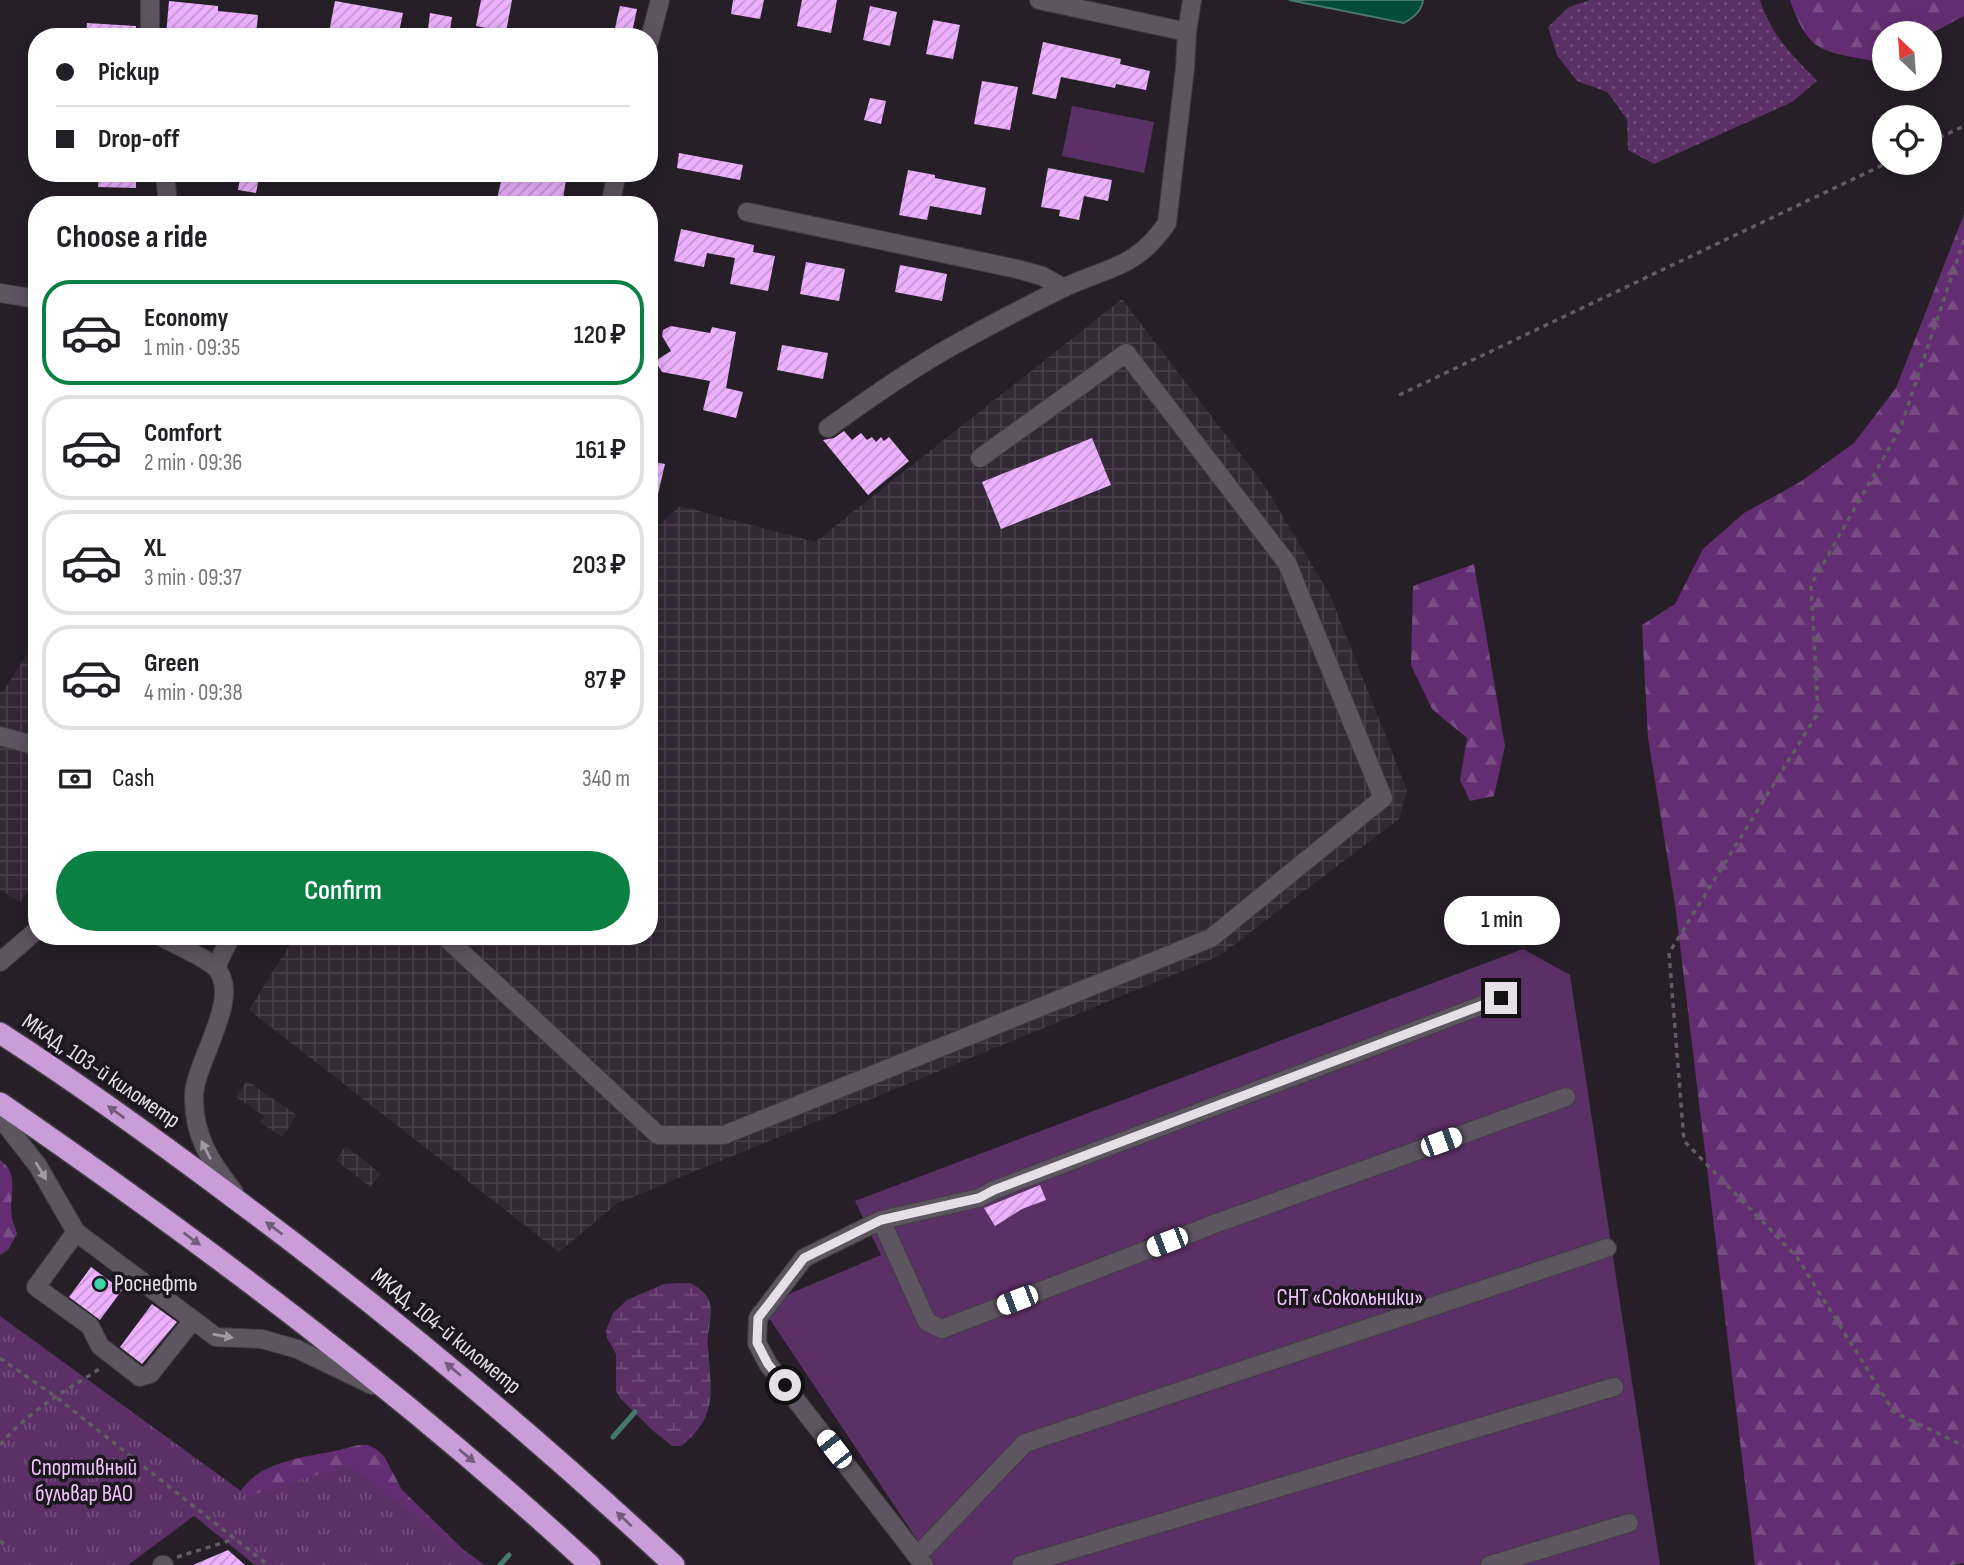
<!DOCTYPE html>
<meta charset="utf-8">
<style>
:root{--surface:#fff;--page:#f2f2f2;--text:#202124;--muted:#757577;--line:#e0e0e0;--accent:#0b8043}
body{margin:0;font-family:"Sofia Sans Condensed",sans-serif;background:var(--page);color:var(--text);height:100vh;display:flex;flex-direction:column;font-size:26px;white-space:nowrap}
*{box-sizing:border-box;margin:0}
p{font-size:23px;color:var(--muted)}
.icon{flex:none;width:38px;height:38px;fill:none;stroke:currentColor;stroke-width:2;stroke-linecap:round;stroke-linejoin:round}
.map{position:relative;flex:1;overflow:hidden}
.details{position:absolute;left:28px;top:196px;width:630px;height:749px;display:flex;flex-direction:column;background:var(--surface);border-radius:28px;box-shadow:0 4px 18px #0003}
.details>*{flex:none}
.hud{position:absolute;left:28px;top:28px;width:630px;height:154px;border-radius:28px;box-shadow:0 4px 18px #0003;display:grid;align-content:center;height:154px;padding:0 28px;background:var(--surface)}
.needle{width:46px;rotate:335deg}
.controls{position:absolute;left:1872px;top:21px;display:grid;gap:14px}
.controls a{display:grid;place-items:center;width:70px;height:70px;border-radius:50%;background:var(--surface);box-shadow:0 4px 18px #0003;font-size:35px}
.end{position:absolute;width:32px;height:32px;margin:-16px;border:9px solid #e4e0e6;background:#111;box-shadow:0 0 0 4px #111}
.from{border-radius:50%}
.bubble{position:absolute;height:49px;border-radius:24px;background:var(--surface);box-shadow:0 4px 18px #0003;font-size:23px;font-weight:600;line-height:49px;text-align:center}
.car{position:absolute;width:21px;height:42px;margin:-21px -10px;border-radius:9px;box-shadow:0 0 5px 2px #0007;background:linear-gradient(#fff 24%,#345 0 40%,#fff 0 76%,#345 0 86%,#fff 0)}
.hud b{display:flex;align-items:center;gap:24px;height:66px;font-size:26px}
.hud b+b{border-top:2px solid var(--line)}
.hud i{width:18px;height:18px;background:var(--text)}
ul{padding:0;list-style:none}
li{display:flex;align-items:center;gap:21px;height:105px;margin:0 14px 10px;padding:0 14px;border:4px solid var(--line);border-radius:28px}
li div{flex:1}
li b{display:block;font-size:26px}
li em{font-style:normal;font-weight:600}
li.current{border-color:var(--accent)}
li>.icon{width:63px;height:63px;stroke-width:1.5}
h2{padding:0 28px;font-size:32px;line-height:84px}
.pay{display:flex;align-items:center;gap:18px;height:77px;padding:0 28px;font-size:26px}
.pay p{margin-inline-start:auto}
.cta{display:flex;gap:14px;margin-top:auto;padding:14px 28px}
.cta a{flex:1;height:80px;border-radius:42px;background:var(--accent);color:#fff;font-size:28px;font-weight:600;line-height:80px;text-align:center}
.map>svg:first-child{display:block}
.industrial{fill:url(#industrial-grid)}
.grass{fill:url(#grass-dots)}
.forest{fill:url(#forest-firs)}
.wetland{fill:url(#wetland-marsh)}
.park{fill:url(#park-tufts)}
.garden{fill:#5b3066}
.water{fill:#034c39;stroke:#46786d;stroke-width:2}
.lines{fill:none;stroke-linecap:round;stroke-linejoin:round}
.stream{stroke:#46786d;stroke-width:5}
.building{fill:url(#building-hatch)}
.minor-casing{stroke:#423d43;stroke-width:20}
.highway-casing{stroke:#423d43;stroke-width:24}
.path{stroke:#625c64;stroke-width:3.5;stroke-dasharray:5 5;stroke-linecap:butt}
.minor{stroke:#5d555f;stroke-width:18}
.highway{stroke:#cb9dd8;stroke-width:21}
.oneway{fill:#745a7b}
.oneway2{fill:#a09aa2}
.route{stroke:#e4e0e6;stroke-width:9}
.poi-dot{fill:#37d4a6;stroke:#1c161e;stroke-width:2.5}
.labels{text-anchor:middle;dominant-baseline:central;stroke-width:7;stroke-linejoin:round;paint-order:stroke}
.street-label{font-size:23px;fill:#e4e0e6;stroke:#1c161e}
.poi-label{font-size:23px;fill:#e4e0e6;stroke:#1c161e;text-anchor:start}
.park-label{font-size:23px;fill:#f1c4fd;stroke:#1c161e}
</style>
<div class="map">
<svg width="1964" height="1565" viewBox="0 0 1964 1565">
<defs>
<pattern id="industrial-grid" width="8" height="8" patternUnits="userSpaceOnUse" patternTransform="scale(1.75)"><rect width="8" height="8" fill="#332936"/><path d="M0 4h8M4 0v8" fill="none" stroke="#473e49"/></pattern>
<pattern id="grass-dots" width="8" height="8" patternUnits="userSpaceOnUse" patternTransform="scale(1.75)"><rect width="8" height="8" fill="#5b3066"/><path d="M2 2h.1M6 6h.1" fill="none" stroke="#724e7c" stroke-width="1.8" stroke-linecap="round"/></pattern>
<pattern id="forest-firs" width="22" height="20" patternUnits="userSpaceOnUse" patternTransform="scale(1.75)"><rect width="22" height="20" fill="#632e71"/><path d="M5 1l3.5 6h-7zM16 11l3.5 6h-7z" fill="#794c85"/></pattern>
<pattern id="wetland-marsh" width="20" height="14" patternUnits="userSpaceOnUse" patternTransform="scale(1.75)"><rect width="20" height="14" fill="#5b3066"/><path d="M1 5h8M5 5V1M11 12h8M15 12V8" fill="none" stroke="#724e7c"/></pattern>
<pattern id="park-tufts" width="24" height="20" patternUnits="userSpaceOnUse" patternTransform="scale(1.75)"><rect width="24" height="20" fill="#5b3066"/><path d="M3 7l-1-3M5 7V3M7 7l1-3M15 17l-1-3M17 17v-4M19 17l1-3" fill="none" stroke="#724e7c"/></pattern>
<pattern id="building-hatch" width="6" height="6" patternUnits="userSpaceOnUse" patternTransform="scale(1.75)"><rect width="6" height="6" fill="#edb1ff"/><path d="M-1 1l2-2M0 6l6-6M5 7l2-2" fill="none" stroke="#c396d0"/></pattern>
</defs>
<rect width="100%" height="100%" fill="#261f28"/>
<!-- industrial -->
<g class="industrial">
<polygon points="1122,299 1264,485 1330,595 1407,790 1399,819 1219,956 618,1203 559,1252 249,1010 295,936 649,936 649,534 680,506 815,542"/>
<polygon points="37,638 37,879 20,902 0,890 0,691 3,692"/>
<polygon points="247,1081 297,1115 282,1137 260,1122 264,1116 236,1097"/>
<polygon points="346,1146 381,1174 370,1187 336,1160"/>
</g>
<!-- grass -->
<path class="grass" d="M1590 0H1760C1771 35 1792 55 1817 81L1792 102 1654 164 1628 150 1627 119 1607 92 1577 81 1557 55 1548 27 1569 7Z"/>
<!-- forest -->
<g class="forest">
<path d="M1790 0H1964V16L1930 34 1885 33V58L1878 62C1825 51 1809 56 1790 0Z"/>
<polygon points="1964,214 1964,1563 1952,1565 1755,1565 1675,904 1648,738 1642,625 1675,604 1703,549 1744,513 1800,482 1854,443 1896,388"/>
<polygon points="1474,564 1505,746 1494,796 1470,801 1460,780 1467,738 1432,709 1411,665 1413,586"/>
<path d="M0 1160C21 1174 8 1197 12 1218 13 1223 16 1229 17 1234L8 1250 0 1255Z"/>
<path d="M358 1445H368L376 1449 384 1456 402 1490 465 1551 485 1565H282L238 1496C259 1455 319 1458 358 1445Z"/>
</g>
<!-- wetland -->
<path class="wetland" d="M690 1283C724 1300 706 1320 708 1349 711 1389 719 1417 681 1446H672L652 1430 620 1398 616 1391V1354L607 1338 606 1330 613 1313 627 1300 664 1284Z"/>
<!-- park -->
<polygon class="park" points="0,1316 248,1496 349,1465 480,1565 255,1565 194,1516 128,1565 0,1565"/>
<!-- garden -->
<g class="garden">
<polygon points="1072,106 1154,122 1144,173 1062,156"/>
<polygon points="1523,949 1570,975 1660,1565 934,1565 761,1306 881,1255 855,1201"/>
</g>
<!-- water -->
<path class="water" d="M1289 0H1423C1422 11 1413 18 1404 23Z"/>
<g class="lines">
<!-- stream -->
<g class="stream">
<polyline points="613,1437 635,1412"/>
<polyline points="500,1565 509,1555"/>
</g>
</g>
<!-- building -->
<g class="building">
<polygon points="481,0 512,0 506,32 476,26"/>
<polygon points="733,0 764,0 760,19 731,14"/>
<polygon points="802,0 837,0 831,33 797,26"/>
<polygon points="169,1 218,6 218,11 258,15 256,37 166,35"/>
<polygon points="335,1 403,13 398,37 353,37 329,32"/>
<polygon points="620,6 637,9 631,37 613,37"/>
<polygon points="870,6 897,12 890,46 863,40"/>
<polygon points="430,13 452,17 449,37 427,37"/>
<polygon points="933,20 960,25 953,59 926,54"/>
<polygon points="87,23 136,26 136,37 86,37"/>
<polygon points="1043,42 1121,59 1120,64 1150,71 1146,90 1116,84 1115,88 1061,77 1056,99 1032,94"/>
<polygon points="982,81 1018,87 1010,130 974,124"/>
<polygon points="870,98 886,101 881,124 864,120"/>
<polygon points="679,153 743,165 740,180 677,168"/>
<polygon points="1048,168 1112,180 1108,201 1084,196 1079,220 1059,216 1060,210 1041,207"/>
<polygon points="908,170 935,175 935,178 986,188 981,215 930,206 927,220 899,215"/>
<polygon points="99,173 136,173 136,188 98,187"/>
<polygon points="241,173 260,173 256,193 238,190"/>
<polygon points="503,173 567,173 562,205 505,205 496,203"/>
<polygon points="681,229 754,245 753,252 775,256 768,291 730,284 735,258 707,253 704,267 674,261"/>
<polygon points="806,262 845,269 839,301 800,294"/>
<polygon points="900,265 947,274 942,301 895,292"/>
<polygon points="671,326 710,333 712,327 736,332 726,388 743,392 736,418 703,410 710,381 662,372 655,361 671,351 662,336 663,330"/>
<polygon points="782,345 828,353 823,379 777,370"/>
<polygon points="844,431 852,440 861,433 867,440 872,437 876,442 881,437 884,441 889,437 909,461 868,495 823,440 834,438"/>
<polygon points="1092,438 1111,485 1001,529 982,482"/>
<polygon points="649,461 665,464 655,507 649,507"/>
<polygon points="1040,1185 1046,1200 1022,1209 995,1226 984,1208"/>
<polygon points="91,1267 122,1290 100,1320 69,1297"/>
<polygon points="152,1304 177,1322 142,1364 120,1347"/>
<polygon points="228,1550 245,1565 193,1565"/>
</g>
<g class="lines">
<defs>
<g id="minor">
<polyline points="150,0 150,37"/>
<polyline points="1039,0 1187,32"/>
<polyline points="649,42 660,0"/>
<polyline points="165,173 168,205"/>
<polyline points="610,205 617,173"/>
<polyline points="747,212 1017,269 1042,276 1064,288"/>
<polyline points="0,293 37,299"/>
<path d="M828 428C873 396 918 364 967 338 998 321 1029 305 1061 289 1107 267 1136 269 1167 223L1185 68 1187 32 1192 0"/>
<polyline points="0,736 37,746"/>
<path d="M160 936C173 944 207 958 216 968 243 997 194 1063 194 1096 193 1135 211 1163 234 1192"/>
<polyline points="444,936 658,1135 724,1135 1211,938 1383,798 1287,563 1126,353 980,458"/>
<polyline points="0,962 37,930"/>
<polyline points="216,967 231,936"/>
<polyline points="0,1117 38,1166 76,1232 216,1337 262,1339 297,1349 372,1385"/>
<polyline points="881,1220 927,1322 942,1329 1217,1223 1566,1097"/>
<polyline points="76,1232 36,1287 90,1326 100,1346 140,1377 150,1374 193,1320"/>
<polyline points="917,1556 1025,1443 1607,1248"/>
<polyline points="162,1565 164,1565"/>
<polyline points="924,1565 768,1364 757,1343 758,1318 804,1258 881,1220 979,1198 994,1190 1501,998"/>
<polyline points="1021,1565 1614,1387"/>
<polyline points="1490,1565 1629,1523"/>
</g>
<g id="highway">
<path d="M0 1033C81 1085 158 1141 234 1198 389 1313 533 1434 674 1565"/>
<path d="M0 1103C206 1245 406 1395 590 1565"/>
</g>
</defs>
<!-- minor casing -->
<use href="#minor" class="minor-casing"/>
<!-- highway casing -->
<use href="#highway" class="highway-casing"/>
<!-- path -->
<g class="path">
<polyline points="1930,142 1964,126"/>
<polyline points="1964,240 1900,429 1811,585 1818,713 1669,953 1684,1141 1797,1257 1894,1412 1964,1446"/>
<polyline points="1399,395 1887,163"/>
<polyline points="0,1358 56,1397 268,1565"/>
<path d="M0 1445C27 1412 65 1391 101 1368"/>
<polyline points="0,1541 4,1544"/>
<polyline points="177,1557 235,1539"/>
</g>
<!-- minor -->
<use href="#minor" class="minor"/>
<!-- highway -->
<use href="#highway" class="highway"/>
</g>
<!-- one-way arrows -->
<defs><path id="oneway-solid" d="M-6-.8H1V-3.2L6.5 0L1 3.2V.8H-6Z" transform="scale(1.75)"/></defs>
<g class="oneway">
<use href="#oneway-solid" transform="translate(116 1112) rotate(-144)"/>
<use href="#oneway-solid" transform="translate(274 1228) rotate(-143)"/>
<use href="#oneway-solid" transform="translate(192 1239) rotate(37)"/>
<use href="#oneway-solid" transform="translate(453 1369) rotate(-140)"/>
<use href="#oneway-solid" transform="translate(467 1456) rotate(40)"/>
<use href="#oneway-solid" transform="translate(624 1519) rotate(-137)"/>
</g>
<g class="oneway2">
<use href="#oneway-solid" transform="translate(206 1150) rotate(-117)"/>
<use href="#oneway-solid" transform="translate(41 1171) rotate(59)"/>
<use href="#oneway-solid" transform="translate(223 1336) rotate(10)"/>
</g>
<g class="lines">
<!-- route -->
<polyline class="route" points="785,1385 768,1364 757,1343 758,1318 804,1258 881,1220 979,1198 994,1190 1501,998"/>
</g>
<!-- markers -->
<circle class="poi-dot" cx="100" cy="1284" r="7"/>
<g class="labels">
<!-- street labels -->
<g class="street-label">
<text transform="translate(101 1071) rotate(34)">МКАД, 103-й километр</text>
<text transform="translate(446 1331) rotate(39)">МКАД, 104-й километр</text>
</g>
<!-- poi labels -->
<g class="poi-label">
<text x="114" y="1284">Роснефть</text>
</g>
<!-- park labels -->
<g class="park-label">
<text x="1350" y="1298">СНТ «Сокольники»</text>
<text x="84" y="1468">Спортивный<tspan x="84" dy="26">бульвар ВАО</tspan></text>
</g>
</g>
</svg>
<div class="controls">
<a><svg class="needle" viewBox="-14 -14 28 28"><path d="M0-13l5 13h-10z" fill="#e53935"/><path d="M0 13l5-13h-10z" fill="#757577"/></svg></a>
<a><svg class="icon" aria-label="locate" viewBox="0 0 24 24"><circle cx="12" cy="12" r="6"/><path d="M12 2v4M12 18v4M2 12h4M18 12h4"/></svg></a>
</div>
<i class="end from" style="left:785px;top:1385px"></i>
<i class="end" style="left:1501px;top:998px"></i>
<div class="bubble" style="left:1444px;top:896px;width:116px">1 min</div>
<i class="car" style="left:1441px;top:1142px;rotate:70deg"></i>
<i class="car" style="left:1167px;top:1242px;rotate:249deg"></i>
<i class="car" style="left:1017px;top:1300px;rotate:249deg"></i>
<i class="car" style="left:834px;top:1449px;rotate:322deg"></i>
<div class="hud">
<b><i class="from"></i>Pickup</b>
<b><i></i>Drop-off</b>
</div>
<section class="details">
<h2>Choose a ride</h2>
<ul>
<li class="current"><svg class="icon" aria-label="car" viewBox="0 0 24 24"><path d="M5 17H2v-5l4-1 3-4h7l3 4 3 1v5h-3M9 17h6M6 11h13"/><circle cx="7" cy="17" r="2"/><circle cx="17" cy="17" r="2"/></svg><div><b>Economy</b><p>1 min · 09:35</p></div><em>120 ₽</em></li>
<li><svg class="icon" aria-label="car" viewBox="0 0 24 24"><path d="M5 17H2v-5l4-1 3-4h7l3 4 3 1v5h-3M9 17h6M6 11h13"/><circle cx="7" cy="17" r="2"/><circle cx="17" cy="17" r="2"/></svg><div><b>Comfort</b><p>2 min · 09:36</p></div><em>161 ₽</em></li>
<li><svg class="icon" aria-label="car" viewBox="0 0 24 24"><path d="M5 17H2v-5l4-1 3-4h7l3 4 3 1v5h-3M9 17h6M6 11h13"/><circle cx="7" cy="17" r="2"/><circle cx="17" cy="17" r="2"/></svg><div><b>XL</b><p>3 min · 09:37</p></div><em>203 ₽</em></li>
<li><svg class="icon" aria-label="car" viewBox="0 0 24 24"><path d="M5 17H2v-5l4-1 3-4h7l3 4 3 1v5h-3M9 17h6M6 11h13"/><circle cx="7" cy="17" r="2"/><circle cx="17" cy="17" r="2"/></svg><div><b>Green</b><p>4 min · 09:38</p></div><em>87 ₽</em></li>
</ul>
<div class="pay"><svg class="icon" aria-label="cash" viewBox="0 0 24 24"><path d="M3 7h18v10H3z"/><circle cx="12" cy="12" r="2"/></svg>Cash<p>340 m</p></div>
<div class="cta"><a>Confirm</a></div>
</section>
</div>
